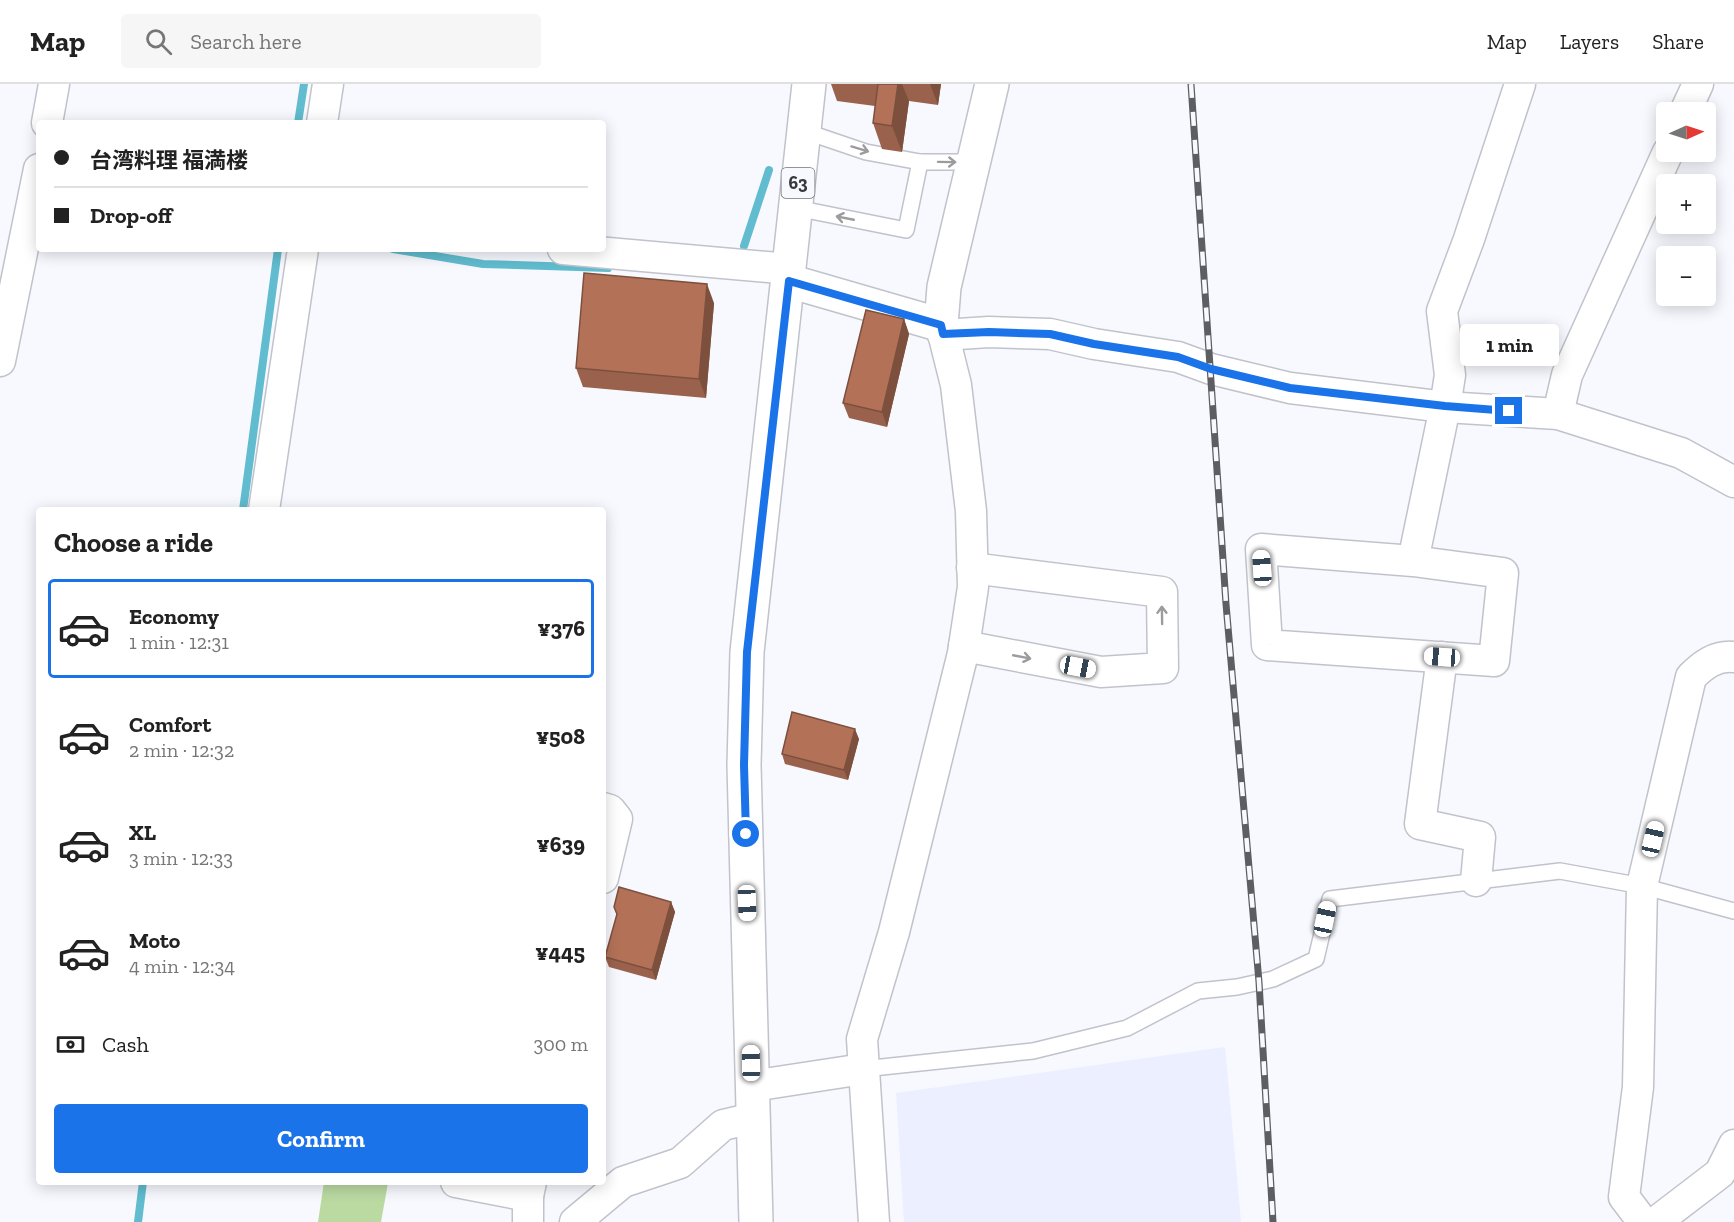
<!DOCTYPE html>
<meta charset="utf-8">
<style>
:root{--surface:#fff;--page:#f6f6f6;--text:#222;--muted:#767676;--line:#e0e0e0;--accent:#1a73e8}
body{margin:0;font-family:"Zilla Slab","Noto Sans JP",serif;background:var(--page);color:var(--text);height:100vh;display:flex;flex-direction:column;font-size:22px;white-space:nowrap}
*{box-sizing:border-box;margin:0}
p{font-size:20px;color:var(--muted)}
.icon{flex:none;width:33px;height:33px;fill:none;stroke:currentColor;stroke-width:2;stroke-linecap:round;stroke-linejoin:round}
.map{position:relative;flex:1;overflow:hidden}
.panel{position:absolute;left:36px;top:423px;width:570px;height:678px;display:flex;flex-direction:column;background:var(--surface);border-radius:6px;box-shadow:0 3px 15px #0003}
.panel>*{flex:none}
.hud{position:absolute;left:36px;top:36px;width:570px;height:132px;border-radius:6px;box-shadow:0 3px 15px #0003;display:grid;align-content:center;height:132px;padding:0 18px;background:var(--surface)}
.needle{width:39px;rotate:87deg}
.buttons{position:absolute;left:1656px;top:18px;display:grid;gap:12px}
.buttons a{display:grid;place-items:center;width:60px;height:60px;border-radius:6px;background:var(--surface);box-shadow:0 3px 15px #0003;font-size:30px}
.end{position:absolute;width:27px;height:27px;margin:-14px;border:8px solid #1a73e8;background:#fff;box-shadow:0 0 0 3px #fff}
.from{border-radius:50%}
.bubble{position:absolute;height:42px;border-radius:6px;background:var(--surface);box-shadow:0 3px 15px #0003;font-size:20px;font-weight:700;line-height:42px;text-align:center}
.car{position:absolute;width:18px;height:36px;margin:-18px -9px;border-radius:8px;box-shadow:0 0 4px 2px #0007;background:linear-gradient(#fff 24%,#345 0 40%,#fff 0 76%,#345 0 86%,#fff 0)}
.hud b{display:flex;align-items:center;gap:21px;height:57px;font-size:22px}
.hud b+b{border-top:2px solid var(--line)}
.hud i{width:15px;height:15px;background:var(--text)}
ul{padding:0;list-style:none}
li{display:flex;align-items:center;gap:18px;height:99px;margin:0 12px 9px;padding:0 6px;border:3px solid transparent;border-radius:6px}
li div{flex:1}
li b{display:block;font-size:22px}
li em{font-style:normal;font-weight:700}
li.active{border-color:var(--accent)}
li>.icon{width:54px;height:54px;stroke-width:1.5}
h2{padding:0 18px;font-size:27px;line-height:72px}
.pay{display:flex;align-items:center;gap:15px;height:66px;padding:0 18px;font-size:22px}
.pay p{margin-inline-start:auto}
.action{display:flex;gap:12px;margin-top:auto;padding:12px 18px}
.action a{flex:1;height:69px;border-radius:6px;background:var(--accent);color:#fff;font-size:24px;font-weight:700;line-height:69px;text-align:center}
header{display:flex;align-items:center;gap:36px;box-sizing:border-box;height:84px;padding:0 30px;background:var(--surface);border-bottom:2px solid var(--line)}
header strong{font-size:28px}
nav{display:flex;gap:33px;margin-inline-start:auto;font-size:21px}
.search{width:420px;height:54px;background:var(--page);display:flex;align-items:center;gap:15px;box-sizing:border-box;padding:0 21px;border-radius:6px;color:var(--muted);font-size:22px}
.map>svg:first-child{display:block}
.built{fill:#ebefff}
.green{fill:#bbdaa2}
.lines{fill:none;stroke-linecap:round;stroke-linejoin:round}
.stream{stroke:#60bcce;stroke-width:8}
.service-casing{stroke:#c1c3cc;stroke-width:18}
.minor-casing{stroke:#c1c3cc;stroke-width:33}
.tertiary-casing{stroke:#c1c3cc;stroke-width:36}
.primary-casing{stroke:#c1c3cc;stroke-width:36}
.service{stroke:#fff;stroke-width:15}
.minor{stroke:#fff;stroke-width:30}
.tertiary{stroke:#fff;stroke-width:33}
.primary{stroke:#fff;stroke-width:33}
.rail-casing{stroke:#5d5e62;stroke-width:7}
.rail{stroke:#f7f9fe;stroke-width:4.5;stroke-dasharray:14;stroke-linecap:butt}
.wall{fill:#9a624c}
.shaded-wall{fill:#7d503e}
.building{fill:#b37258;stroke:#7d503e;stroke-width:1.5}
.oneway{stroke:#9c9c9e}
.route{stroke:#1a73e8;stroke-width:8}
.labels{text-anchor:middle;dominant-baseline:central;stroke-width:5;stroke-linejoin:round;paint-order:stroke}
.shield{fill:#f7f9fe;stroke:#717376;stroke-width:1.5}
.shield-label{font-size:18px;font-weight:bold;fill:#38393c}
</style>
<header>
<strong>Map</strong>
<div class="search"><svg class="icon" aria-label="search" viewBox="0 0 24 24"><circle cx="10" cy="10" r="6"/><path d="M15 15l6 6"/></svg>Search here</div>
<nav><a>Map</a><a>Layers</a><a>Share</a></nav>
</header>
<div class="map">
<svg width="1734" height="1138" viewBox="0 0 1734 1138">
<rect width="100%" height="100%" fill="#f7f9fe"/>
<!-- built -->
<polygon class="built" points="1225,963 1241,1138 904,1138 896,1009"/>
<!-- green -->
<polygon class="green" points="324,1098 388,1099 381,1138 318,1138"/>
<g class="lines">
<!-- stream -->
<g class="stream">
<polyline points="298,39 304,0"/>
<polyline points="744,162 769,86"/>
<polyline points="393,165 483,180 608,184"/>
<polyline points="243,426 278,165"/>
<polyline points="138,1138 143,1098"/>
</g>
<defs>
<g id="service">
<polyline points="920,78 974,78"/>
<polyline points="796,124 906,146 920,78 866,68 804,47"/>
<polyline points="863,985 1033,967 1127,944 1198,907 1237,903 1273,895 1316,875 1330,815 1560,787 1642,802 1734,827"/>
</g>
<g id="minor">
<polyline points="1685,28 1698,0"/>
<polyline points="47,39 54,0"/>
<polyline points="322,39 328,0"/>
<polyline points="563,165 790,185"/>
<polyline points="943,251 989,248 1050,250 1094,260 1178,273 1211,285 1290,304 1445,323 1558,330 1681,369 1734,398"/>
<polyline points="0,277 39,85"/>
<polyline points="1558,330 1567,291 1668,68"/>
<polyline points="264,426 303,165"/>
<polyline points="1413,477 1261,465 1267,561 1494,577 1503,489 1413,477 1445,323 1450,291 1442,227 1469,155 1520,0"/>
<polyline points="964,562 1101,588 1163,584 1162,508 972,484"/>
<polyline points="1442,573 1420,740 1480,753 1476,797"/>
<polyline points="603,724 610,726 617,735 603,794"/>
<polyline points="752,1002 863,985"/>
<polyline points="456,1098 528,1112 531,1098"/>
<polyline points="528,1138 528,1112"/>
<polyline points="575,1138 623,1098 680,1079 723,1041 753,1034"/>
<polyline points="874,1138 862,955 894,848 963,569 973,503 971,427 956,301 941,241"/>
<path d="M1643 1138 1624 1113 1638 1003 1642 802 1691 593C1703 581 1716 571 1734 573"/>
<polyline points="1656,1138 1720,1089 1734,1061"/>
</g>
<polyline id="tertiary" points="789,197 941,241 944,203 992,0"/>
<polyline id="primary" points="756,1138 744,681 747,568 809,0"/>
</defs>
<!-- service casing -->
<use href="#service" class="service-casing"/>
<!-- minor casing -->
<use href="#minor" class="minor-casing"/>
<!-- tertiary casing -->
<use href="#tertiary" class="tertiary-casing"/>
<!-- primary casing -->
<use href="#primary" class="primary-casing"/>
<!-- service -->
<use href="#service" class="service"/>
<!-- minor -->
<use href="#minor" class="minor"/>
<!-- tertiary -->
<use href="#tertiary" class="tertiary"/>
<!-- primary -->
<use href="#primary" class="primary"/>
<defs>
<polyline id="rail" points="1191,0 1226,520 1259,898 1273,1138"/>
</defs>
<!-- rail casing -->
<use href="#rail" class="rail-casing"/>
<!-- rail -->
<use href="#rail" class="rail"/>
</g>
<!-- wall -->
<g class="wall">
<polygon points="831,0 941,0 938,21 909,17 902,68 882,65 873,39 875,22 837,17"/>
<polygon points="714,219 706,314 583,303 576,284"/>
<polygon points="904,235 909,250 887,343 849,334 843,319"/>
<polygon points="859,655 848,696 785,680 782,670"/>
<polygon points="671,818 675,828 656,896 609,883 605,873 617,832 614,823"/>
</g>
<!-- shaded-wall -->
<g class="shaded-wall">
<polygon points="898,0 902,0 909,17 902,68 892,42"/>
<polygon points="930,0 941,0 938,21"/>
<polygon points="707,200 714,219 706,314 699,295"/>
<polygon points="904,235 909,250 887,343 882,328"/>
<polygon points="855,645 859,655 848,696 844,686"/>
<polygon points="671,818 675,828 656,896 652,886"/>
</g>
<!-- building -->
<g class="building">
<polygon points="878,0 898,0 892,42 873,39"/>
<polygon points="584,189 707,200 699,295 576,284"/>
<polygon points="866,226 904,235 882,328 843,319"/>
<polygon points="792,628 855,645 844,686 782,670"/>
<polygon points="619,803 671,818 652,886 605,873 617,830 614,823"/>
</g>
<!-- one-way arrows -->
<defs><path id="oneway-shaft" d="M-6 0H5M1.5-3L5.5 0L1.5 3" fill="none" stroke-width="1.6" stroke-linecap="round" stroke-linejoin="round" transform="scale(1.5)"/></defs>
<g class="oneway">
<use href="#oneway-shaft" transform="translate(860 65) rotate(17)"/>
<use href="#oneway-shaft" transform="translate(947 78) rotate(1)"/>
<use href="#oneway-shaft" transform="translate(845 134) rotate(-169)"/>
<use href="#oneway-shaft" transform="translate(1162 531) rotate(-91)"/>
<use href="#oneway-shaft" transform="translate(1022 573) rotate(11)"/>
</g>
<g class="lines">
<!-- route -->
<polyline class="route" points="746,750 744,681 747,568 789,197 941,241 943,250 989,248 1050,250 1094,260 1178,273 1211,285 1290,304 1445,322 1509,327"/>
</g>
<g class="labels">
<!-- shield labels -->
<rect class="shield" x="781.5" y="84" width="33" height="30" rx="4.5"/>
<g class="shield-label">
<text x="798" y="99">63</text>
</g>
</g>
</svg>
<div class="buttons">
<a><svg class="needle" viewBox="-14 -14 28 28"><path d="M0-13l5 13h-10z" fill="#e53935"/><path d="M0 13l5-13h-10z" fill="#767676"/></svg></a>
<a>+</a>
<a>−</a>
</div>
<i class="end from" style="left:746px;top:750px"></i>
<i class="end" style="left:1509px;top:327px"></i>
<div class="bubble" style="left:1460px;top:240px;width:99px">1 min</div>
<i class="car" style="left:1262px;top:484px;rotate:356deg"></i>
<i class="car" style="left:1442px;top:573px;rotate:274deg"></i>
<i class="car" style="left:1078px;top:583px;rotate:101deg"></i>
<i class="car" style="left:1653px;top:755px;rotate:13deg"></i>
<i class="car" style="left:747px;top:819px;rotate:178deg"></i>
<i class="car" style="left:1325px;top:835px;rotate:12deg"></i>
<i class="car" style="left:751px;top:979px;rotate:359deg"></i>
<div class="hud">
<b><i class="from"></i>台湾料理 福満楼</b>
<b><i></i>Drop-off</b>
</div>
<section class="panel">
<h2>Choose a ride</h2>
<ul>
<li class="active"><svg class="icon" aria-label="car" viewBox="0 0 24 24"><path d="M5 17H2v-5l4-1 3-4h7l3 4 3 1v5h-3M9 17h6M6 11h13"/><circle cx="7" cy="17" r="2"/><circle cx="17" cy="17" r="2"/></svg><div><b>Economy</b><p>1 min · 12:31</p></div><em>¥376</em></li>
<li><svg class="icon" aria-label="car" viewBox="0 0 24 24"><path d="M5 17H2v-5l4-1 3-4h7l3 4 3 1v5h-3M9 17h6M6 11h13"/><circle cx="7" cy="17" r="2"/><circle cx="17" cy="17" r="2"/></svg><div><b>Comfort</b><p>2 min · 12:32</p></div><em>¥508</em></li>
<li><svg class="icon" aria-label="car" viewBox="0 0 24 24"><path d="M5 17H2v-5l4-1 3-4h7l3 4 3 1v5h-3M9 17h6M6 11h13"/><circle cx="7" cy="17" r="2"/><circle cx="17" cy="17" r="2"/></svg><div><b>XL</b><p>3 min · 12:33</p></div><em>¥639</em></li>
<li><svg class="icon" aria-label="car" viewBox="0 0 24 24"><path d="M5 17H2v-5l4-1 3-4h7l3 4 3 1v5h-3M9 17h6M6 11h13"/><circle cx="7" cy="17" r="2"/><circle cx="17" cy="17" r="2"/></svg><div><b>Moto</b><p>4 min · 12:34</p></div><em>¥445</em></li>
</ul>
<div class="pay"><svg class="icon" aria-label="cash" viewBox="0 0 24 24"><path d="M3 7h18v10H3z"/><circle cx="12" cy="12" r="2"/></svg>Cash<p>300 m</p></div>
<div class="action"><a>Confirm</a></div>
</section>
</div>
